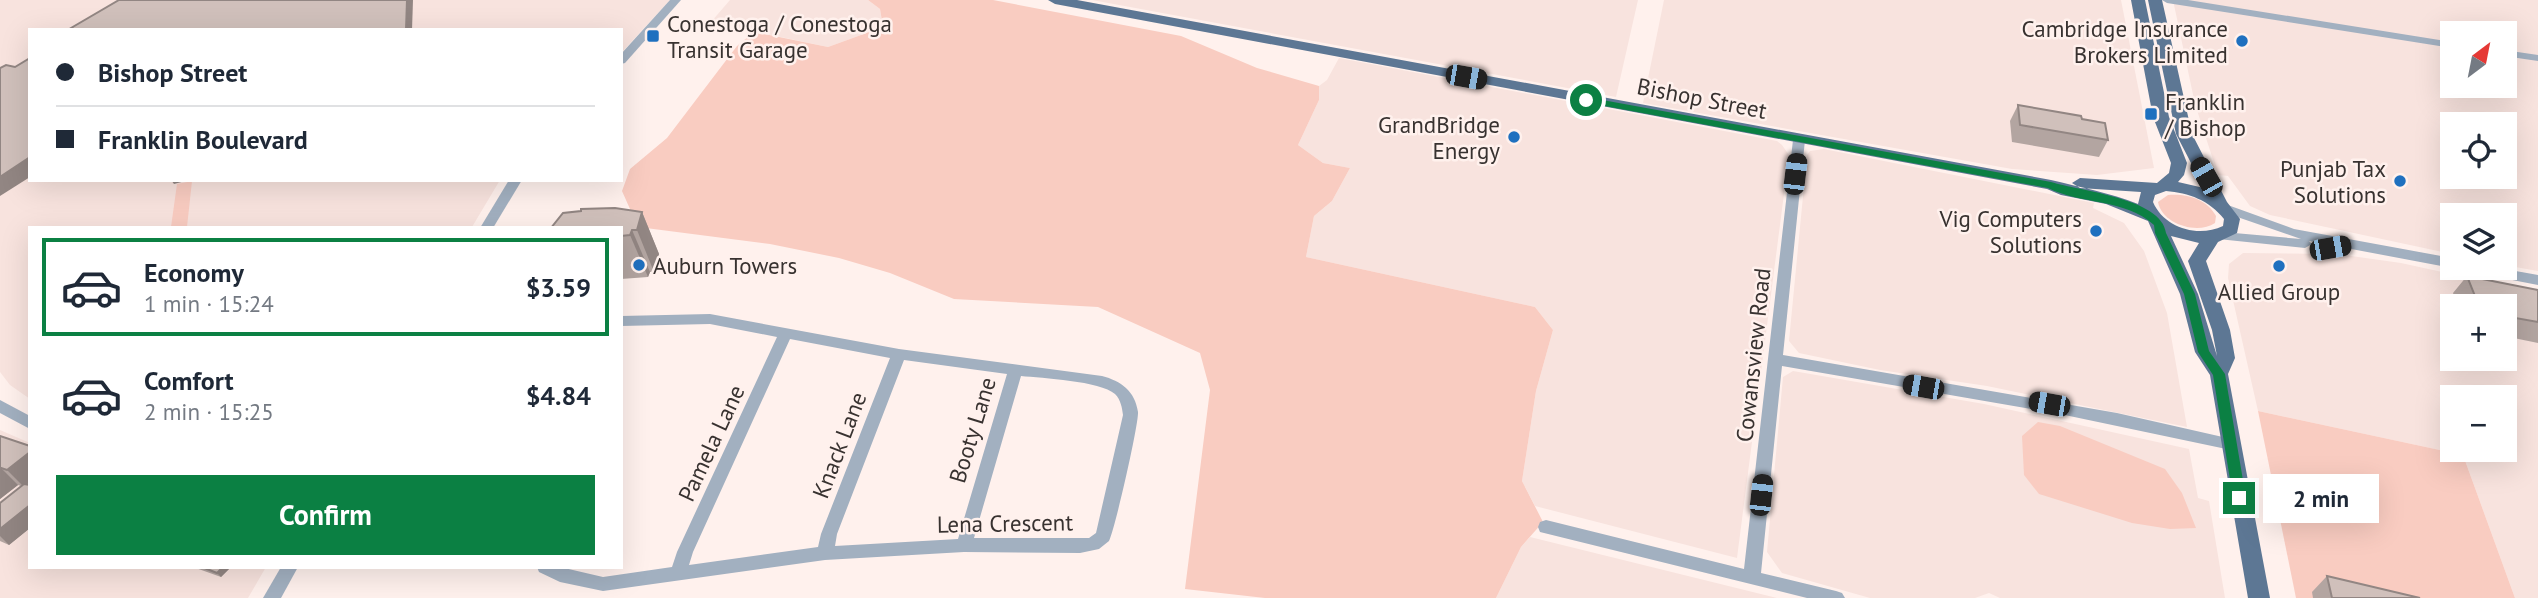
<!DOCTYPE html>
<meta charset="utf-8">
<style>
:root{--surface:#fff;--page:#f6f6f7;--text:#1f2937;--muted:#747a83;--line:#e0e1e3;--accent:#0b8043}
body{margin:0;font-family:"PT Sans",sans-serif;background:var(--page);color:var(--text);height:100vh;display:flex;flex-direction:column;font-size:26px;white-space:nowrap}
*{box-sizing:border-box;margin:0}
p{font-size:23px;color:var(--muted)}
.icon{flex:none;width:38px;height:38px;fill:none;stroke:currentColor;stroke-width:2;stroke-linecap:round;stroke-linejoin:round}
.map{position:relative;flex:1;overflow:hidden}
.details{position:absolute;left:28px;top:226px;width:595px;height:343px;display:flex;flex-direction:column;background:var(--surface);border-radius:0px;box-shadow:0 7px 28px #0002}
.details>*{flex:none}
.hud{position:absolute;left:28px;top:28px;width:595px;height:154px;border-radius:0px;box-shadow:0 7px 28px #0002;display:grid;align-content:center;height:154px;padding:0 28px;background:var(--surface)}
.needle{width:46px;rotate:32deg}
.buttons{position:absolute;left:2440px;top:21px;display:grid;gap:14px}
.buttons a{display:grid;place-items:center;width:77px;height:77px;border-radius:0px;background:var(--surface);box-shadow:0 7px 28px #0002;font-size:35px}
.end{position:absolute;width:32px;height:32px;margin:-16px;border:9px solid #0b8043;background:#fff;box-shadow:0 0 0 4px #fff}
.from{border-radius:50%}
.bubble{position:absolute;height:49px;border-radius:0px;background:var(--surface);box-shadow:0 7px 28px #0002;font-size:23px;font-weight:700;line-height:49px;text-align:center}
.car{position:absolute;width:21px;height:42px;margin:-21px -10px;border-radius:9px;box-shadow:0 0 5px 2px #0007;background:linear-gradient(#222 24%,#8ab4d8 0 40%,#222 0 76%,#8ab4d8 0 86%,#222 0)}
.hud b{display:flex;align-items:center;gap:24px;height:66px;font-size:26px}
.hud b+b{border-top:2px solid var(--line)}
.hud i{width:18px;height:18px;background:var(--text)}
ul{padding:12px 0 0;list-style:none}
li{display:flex;align-items:center;gap:21px;height:98px;margin:0 14px 10px;padding:0 14px;border:4px solid transparent;border-radius:0px}
li div{flex:1}
li b{display:block;font-size:26px}
li em{font-style:normal;font-weight:700}
li.selected{border-color:var(--accent)}
li>.icon{width:63px;height:63px;stroke-width:1.5}
.action{display:flex;gap:14px;margin-top:auto;padding:14px 28px}
.action a{flex:1;height:80px;border-radius:0px;background:var(--accent);color:#fff;font-size:28px;font-weight:700;line-height:80px;text-align:center}
.map>svg:first-child{display:block}
.built{fill:#f8e3de;fill-rule:evenodd}
.green{fill:#f9ccc1}
.lines{fill:none;stroke-linecap:round;stroke-linejoin:round}
.minor{fill:#a2b0c0;fill-rule:evenodd}
.major{fill:#5d7794;fill-rule:evenodd}
.wall{fill:#b3a5a1}
.shaded-wall{fill:#928683}
.building{fill:#d0c0bb;stroke:#928683;stroke-width:2}
.route{fill:#0b8043}
.poi-dot{fill:#1f70bf;stroke:#fff1ed;stroke-width:2.5}
.labels{text-anchor:middle;dominant-baseline:central;stroke-width:5;stroke-linejoin:round;paint-order:stroke}
.poi-label{font-size:23px;fill:#383230;stroke:#fff1ed;text-anchor:end}
.street-label{font-size:23px;fill:#383230;stroke:#fff1ed}
</style>
<div class="map">
<svg width="2538" height="598" viewBox="0 0 2538 598">
<rect width="100%" height="100%" fill="#fff1ed"/>
<!-- built -->
<g class="built">
<polygon points="0,0 670,0 621,53 621,30 30,30 30,180 500,180 472,227 30,228 30,399 10,385 0,372"/>
<polygon points="730,0 868,0 880,9 883,27 828,47 711,22"/>
<polygon points="1092,0 1638,0 1616,97"/>
<polygon points="1664,0 2121,0 2154,168 2097,175 2012,169 1643,103"/>
<path d="M2173 0H2538V271L2504 265V215H2452V254L2270 215 2250 206 2228 176 2218 175 2195 104ZM2452 33H2504V86H2452ZM2452 124H2504V177H2452Z"/>
<polygon points="1339,58 1777,141 1782,145 1789,155 1737,558 1535,506 1522,481 1536,391 1553,330 1535,307 1306,257 1314,216 1332,201 1350,168 1323,163 1298,145 1319,100 1319,86 1327,80"/>
<polygon points="1824,149 2094,203 2093,208 2124,223 2144,251 2167,313 2187,427 1987,386 1880,370 1799,353 1789,341 1807,155 1810,151"/>
<path d="M2243 253 2337 254 2401 263 2538 293V598H2515L2463 455 2258 411 2228 278 2229 264ZM2452 306H2504V359H2452ZM2452 397H2504V450H2452Z"/>
<polygon points="1793,371 1984,404 2189,449 2198,498 2209,501 2225,598 2000,598 1989,593 1975,598 1870,598 1782,573 1767,552 1783,377"/>
<polygon points="0,430 30,443 30,567 266,567 248,598 0,598"/>
<polygon points="1530,537 1777,598 1496,598 1521,547"/>
</g>
<!-- green -->
<g class="green">
<polygon points="868,0 993,0 1181,36 1257,68 1319,86 1319,100 1298,145 1323,163 1350,168 1332,201 1314,216 1306,257 1535,307 1553,330 1536,391 1522,481 1543,522 1521,547 1496,598 1265,598 1185,589 1210,390 1200,353 1098,307 954,299 890,273 839,258 770,244 638,227 622,191 630,169 667,138 737,46 754,32 828,47 883,27 880,9"/>
<polygon points="192,181 187,227 171,227 177,184"/>
<path d="M2168 195C2186 193 2207 199 2216 216L2215 223C2197 235 2162 224 2158 202Z"/>
<polygon points="2258,411 2463,455 2515,598 2296,598"/>
<polygon points="2038,422 2060,426 2165,469 2182,493 2196,528 2170,529 2132,523 2039,494 2024,475 2022,436"/>
</g>
<g class="lines">
<!-- minor -->
<g class="minor">
<polygon points="670,0 681,0 625,63 621,64 621,54"/>
<polygon points="2162,0 2188,0 2452,42 2452,48 2167,3"/>
<polygon points="2504,50 2538,55 2538,61 2504,56"/>
<polygon points="1799,136 1805,140 1783,355 2117,413 2236,440 2239,444 2236,448 2231,450 2060,414 1782,366 1761,573 1836,591 1842,593 1845,598 1807,598 1540,532 1538,527 1540,522 1546,520 1744,569 1793,140"/>
<polygon points="509,180 522,180 493,228 480,228"/>
<polygon points="2225,204 2294,229 2452,258 2452,268 2309,241 2312,244 2305,248 2218,239 2216,236 2223,232 2301,239 2220,211 2218,208 2220,205"/>
<polygon points="2469,268 2499,268 2538,275 2538,285 2476,273"/>
<path d="M710 314 899 349 1102 376C1121 381 1135 391 1138 412 1139 423 1115 529 1109 541L1099 549 1080 553 964 552 825 560 603 591 560 582 539 572 537 567H560L603 577 672 567 677 552 777 337 710 324 621 326V316ZM790 339 890 358 821 534 818 547 689 565 693 552ZM904 360 1007 374 958 539 835 546 837 534ZM1021 376C1042 378 1100 381 1115 394 1121 400 1122 408 1123 415L1096 533 1089 538H974Z"/>
<polygon points="0,400 30,416 30,429 0,413"/>
<polygon points="281,567 298,567 281,598 263,598"/>
</g>
<!-- major -->
<path class="major" d="M1048 0H1077L2051 180C2080 187 2110 193 2138 204L2141 192 2080 188 2072 183 2080 178 2157 183 2169 173 2171 163 2153 117 2131 0H2145L2169 117 2187 163 2184 175 2178 182 2204 188 2176 134 2148 0H2162L2192 134 2227 202 2240 219 2237 233 2218 242 2206 261 2230 330 2235 358 2228 374 2270 598H2248L2210 375 2195 352 2180 294 2148 221 2106 204 2061 195 2047 189 1055 4ZM2166 191C2189 193 2209 200 2224 219L2223 226C2198 238 2164 228 2153 202L2155 195ZM2171 236 2199 243 2188 261 2212 330 2217 356 2198 294Z"/>
</g>
<!-- wall -->
<g class="wall">
<polygon points="2018,105 2082,119 2108,140 2099,157 2012,142 2010,121"/>
<polygon points="581,211 642,212 659,254 654,272 650,272 648,277 621,279 621,228"/>
<polygon points="2467,276 2538,290 2538,343 2504,336 2504,306 2458,306 2453,293"/>
<polygon points="0,436 27,484 30,485 30,528 9,545 0,541 0,503 21,486 18,485 0,499"/>
<polygon points="193,567 231,567 221,577"/>
<polygon points="2327,576 2420,598 2313,598 2312,592"/>
</g>
<!-- shaded-wall -->
<g class="shaded-wall">
<polygon points="407,0 413,0 412,30 406,30"/>
<polygon points="30,157 30,177 0,196 0,177"/>
<polygon points="171,180 189,180 174,184"/>
<polygon points="642,212 659,254 654,272 637,230"/>
<polygon points="632,230 650,272 648,277 630,235"/>
<polygon points="30,452 30,482 24,487 7,470"/>
<polygon points="1,468 18,485 0,499 0,469"/>
<polygon points="30,505 30,528 9,545 0,536 0,529"/>
<polygon points="223,567 231,567 221,577 217,573"/>
</g>
<!-- building -->
<g class="building">
<polygon points="119,0 407,0 406,30 76,30 71,28"/>
<polygon points="30,58 30,157 0,177 0,68 6,65 15,67"/>
<polygon points="2018,105 2081,116 2082,119 2105,123 2108,140 2020,125"/>
<polygon points="615,208 642,212 637,230 632,230 630,235 621,236 621,228 551,228 563,213 581,211 581,209"/>
<polygon points="2467,276 2538,290 2538,322 2504,316 2504,306 2479,306"/>
<polygon points="0,436 30,446 30,452 7,470 1,468 0,469"/>
<polygon points="24,484 30,485 30,505 0,529 0,503"/>
<polygon points="202,567 223,567 217,573"/>
<polygon points="2327,576 2420,598 2332,598"/>
</g>
<!-- route -->
<path class="route" d="M1586 97 2051 182C2079 191 2162 198 2166 233L2195 294 2209 351 2225 374 2246 498 2244 502 2239 503 2233 498 2213 375 2198 352 2184 294 2155 233 2154 225C2124 198 2082 205 2048 188L1583 102V98Z"/>
<!-- markers -->
<g class="poi-dot">
<rect x="646" y="29" width="14" height="14" rx="3.5"/>
<circle cx="2242" cy="41" r="7"/>
<rect x="2144" y="107" width="14" height="14" rx="3.5"/>
<circle cx="1514" cy="137" r="7"/>
<circle cx="2400" cy="181" r="7"/>
<circle cx="2096" cy="231" r="7"/>
<circle cx="639" cy="265" r="7"/>
<circle cx="2279" cy="266" r="7"/>
</g>
<g class="labels">
<!-- poi labels -->
<g class="poi-label">
<text x="667" y="23" text-anchor="start">Conestoga / Conestoga<tspan x="667" dy="26">Transit Garage</tspan></text>
<text x="2228" y="28">Cambridge Insurance<tspan x="2228" dy="26">Brokers Limited</tspan></text>
<text x="2165" y="101" text-anchor="start">Franklin<tspan x="2165" dy="26">/ Bishop</tspan></text>
<text x="1500" y="124">GrandBridge<tspan x="1500" dy="26">Energy</tspan></text>
<text x="2386" y="168">Punjab Tax<tspan x="2386" dy="26">Solutions</tspan></text>
<text x="2082" y="218">Vig Computers<tspan x="2082" dy="26">Solutions</tspan></text>
<text x="653" y="265" text-anchor="start">Auburn Towers</text>
<text x="2279" y="291" text-anchor="middle">Allied Group</text>
</g>
<!-- street labels -->
<g class="street-label">
<text transform="translate(1702 98) rotate(11)">Bishop Street</text>
<text transform="translate(1753 355) rotate(-84)">Cowansview Road</text>
<text transform="translate(972 430) rotate(-73)">Booty Lane</text>
<text transform="translate(711 443) rotate(-65)">Pamela Lane</text>
<text transform="translate(839 445) rotate(-69)">Knack Lane</text>
<text transform="translate(1005 523) rotate(-1)">Lena Crescent</text>
</g>
</g>
</svg>
<div class="buttons">
<a><svg class="needle" viewBox="-14 -14 28 28"><path d="M0-13l5 13h-10z" fill="#e53935"/><path d="M0 13l5-13h-10z" fill="#747a83"/></svg></a>
<a><svg class="icon" aria-label="locate" viewBox="0 0 24 24"><circle cx="12" cy="12" r="6"/><path d="M12 2v4M12 18v4M2 12h4M18 12h4"/></svg></a>
<a><svg class="icon" aria-label="layers" viewBox="0 0 24 24"><path d="M12 4l9 5-9 5-9-5zM3 14l9 5 9-5"/></svg></a>
<a>+</a>
<a>−</a>
</div>
<i class="end from" style="left:1586px;top:100px"></i>
<i class="end" style="left:2239px;top:498px"></i>
<div class="bubble" style="left:2263px;top:474px;width:116px">2 min</div>
<i class="car" style="left:1466px;top:77px;rotate:100deg"></i>
<i class="car" style="left:1795px;top:174px;rotate:7deg"></i>
<i class="car" style="left:2206px;top:177px;rotate:330deg"></i>
<i class="car" style="left:2330px;top:248px;rotate:80deg"></i>
<i class="car" style="left:1923px;top:387px;rotate:280deg"></i>
<i class="car" style="left:2049px;top:404px;rotate:280deg"></i>
<i class="car" style="left:1761px;top:495px;rotate:6deg"></i>
<div class="hud">
<b><i class="from"></i>Bishop Street</b>
<b><i></i>Franklin Boulevard</b>
</div>
<section class="details">
<ul>
<li class="selected"><svg class="icon" aria-label="car" viewBox="0 0 24 24"><path d="M5 17H2v-5l4-1 3-4h7l3 4 3 1v5h-3M9 17h6M6 11h13"/><circle cx="7" cy="17" r="2"/><circle cx="17" cy="17" r="2"/></svg><div><b>Economy</b><p>1 min · 15:24</p></div><em>$3.59</em></li>
<li><svg class="icon" aria-label="car" viewBox="0 0 24 24"><path d="M5 17H2v-5l4-1 3-4h7l3 4 3 1v5h-3M9 17h6M6 11h13"/><circle cx="7" cy="17" r="2"/><circle cx="17" cy="17" r="2"/></svg><div><b>Comfort</b><p>2 min · 15:25</p></div><em>$4.84</em></li>
</ul>
<div class="action"><a>Confirm</a></div>
</section>
</div>
